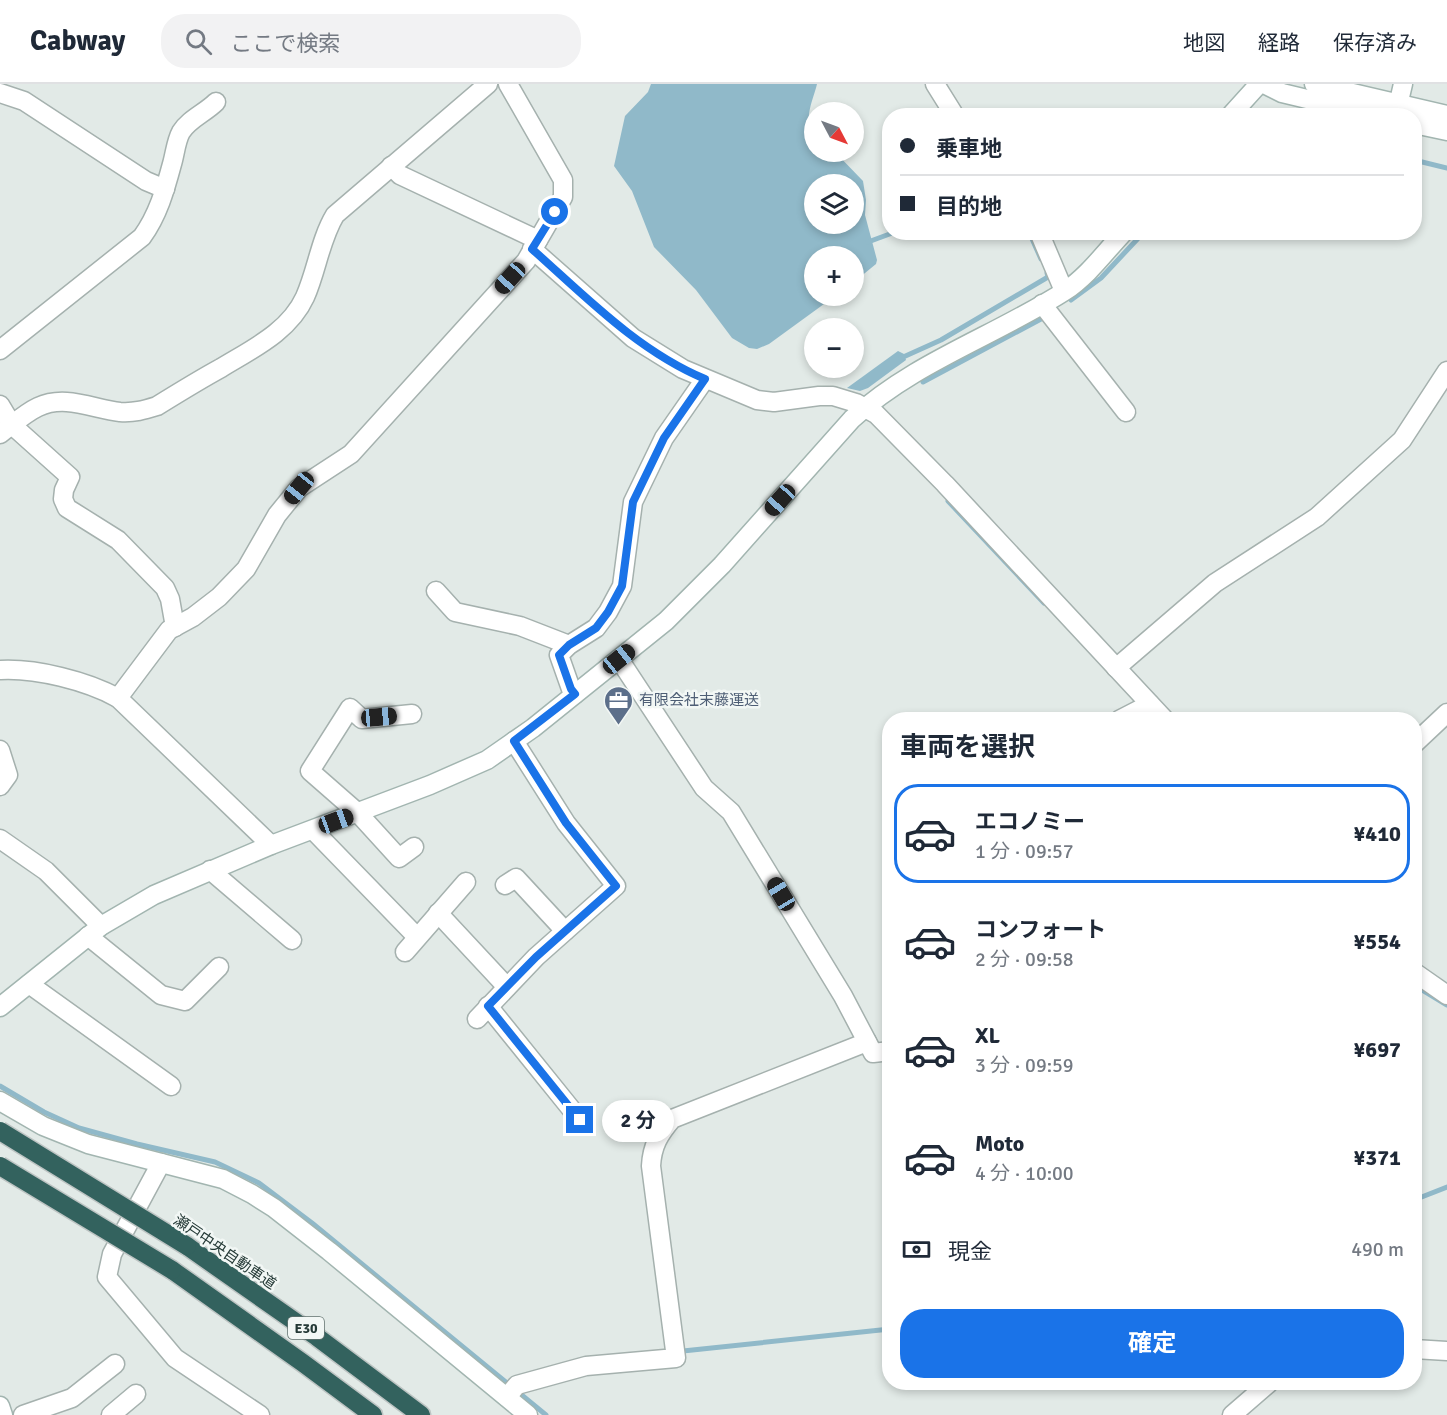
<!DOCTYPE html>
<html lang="ja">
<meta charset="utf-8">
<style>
:root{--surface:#fff;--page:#f2f2f3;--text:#1f2937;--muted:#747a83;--line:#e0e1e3;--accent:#1a73e8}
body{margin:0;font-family:Signika,"Noto Sans JP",sans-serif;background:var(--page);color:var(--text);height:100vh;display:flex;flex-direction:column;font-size:22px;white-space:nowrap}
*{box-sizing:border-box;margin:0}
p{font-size:20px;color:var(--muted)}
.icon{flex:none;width:33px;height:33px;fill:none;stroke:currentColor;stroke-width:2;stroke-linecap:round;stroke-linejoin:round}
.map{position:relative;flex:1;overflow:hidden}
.details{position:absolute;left:882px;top:628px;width:540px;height:678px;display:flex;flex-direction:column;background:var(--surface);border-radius:24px;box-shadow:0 3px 9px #0003}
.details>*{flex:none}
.hud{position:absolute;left:882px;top:24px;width:540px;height:132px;border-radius:24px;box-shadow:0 3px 9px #0003;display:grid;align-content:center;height:132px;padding:0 18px;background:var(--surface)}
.needle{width:39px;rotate:131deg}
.tools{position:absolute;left:804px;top:18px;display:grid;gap:12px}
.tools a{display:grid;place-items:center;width:60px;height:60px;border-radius:50%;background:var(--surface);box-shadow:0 3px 9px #0003;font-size:30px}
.end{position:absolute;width:27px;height:27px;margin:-14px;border:8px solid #1a73e8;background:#fff;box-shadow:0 0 0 3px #fff}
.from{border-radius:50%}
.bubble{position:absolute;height:42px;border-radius:21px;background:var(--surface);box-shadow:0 3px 9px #0003;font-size:20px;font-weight:700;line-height:42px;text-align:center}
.car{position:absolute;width:18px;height:36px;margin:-18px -9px;border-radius:8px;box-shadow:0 0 4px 2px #0007;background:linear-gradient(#222 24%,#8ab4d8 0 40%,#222 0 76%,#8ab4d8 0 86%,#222 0)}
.hud b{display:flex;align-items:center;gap:21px;height:57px;font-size:22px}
.hud b+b{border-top:2px solid var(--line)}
.hud i{width:15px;height:15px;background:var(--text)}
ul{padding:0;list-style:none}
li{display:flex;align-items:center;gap:18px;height:99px;margin:0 12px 9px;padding:0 6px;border:3px solid transparent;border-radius:24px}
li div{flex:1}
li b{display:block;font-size:22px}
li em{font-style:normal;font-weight:700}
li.current{border-color:var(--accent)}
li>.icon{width:54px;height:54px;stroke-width:1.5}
h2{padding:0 18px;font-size:27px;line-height:72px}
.pay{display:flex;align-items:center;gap:15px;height:66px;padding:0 18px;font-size:22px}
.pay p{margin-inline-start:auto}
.button{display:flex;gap:12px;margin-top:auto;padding:12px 18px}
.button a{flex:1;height:69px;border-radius:24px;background:var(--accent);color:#fff;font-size:24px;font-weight:700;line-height:69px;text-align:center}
header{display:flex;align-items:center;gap:36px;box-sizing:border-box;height:84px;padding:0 30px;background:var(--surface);border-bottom:2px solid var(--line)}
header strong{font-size:28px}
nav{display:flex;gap:33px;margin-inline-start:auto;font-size:21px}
.search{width:420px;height:54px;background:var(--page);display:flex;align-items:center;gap:15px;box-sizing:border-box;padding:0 21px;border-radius:24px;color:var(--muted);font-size:22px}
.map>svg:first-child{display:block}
.water{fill:#90b9c9;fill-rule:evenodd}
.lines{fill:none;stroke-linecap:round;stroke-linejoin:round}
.stream{stroke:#90b9c9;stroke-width:5}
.street-casing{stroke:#a5b1ae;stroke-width:21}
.secondary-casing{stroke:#a2b5b0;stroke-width:21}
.highway-casing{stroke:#bdc4c3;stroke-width:21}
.street{stroke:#fff;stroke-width:18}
.secondary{stroke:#fff;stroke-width:18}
.highway{stroke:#33625e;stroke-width:18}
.highway-bridge-casing{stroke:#bdc4c3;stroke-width:21;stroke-linecap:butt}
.highway-bridge{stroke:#33625e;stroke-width:18}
.route{stroke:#1a73e8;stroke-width:8}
.labels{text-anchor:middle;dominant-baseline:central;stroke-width:5;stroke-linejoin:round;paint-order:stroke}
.shield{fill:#f2f7f5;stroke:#62726f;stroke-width:1.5}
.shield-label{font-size:14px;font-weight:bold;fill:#243936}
.service-label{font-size:15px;fill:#4e5e75;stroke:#f2f7f5;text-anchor:start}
.street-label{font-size:15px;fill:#243936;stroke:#f2f7f5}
</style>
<header>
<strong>Cabway</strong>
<div class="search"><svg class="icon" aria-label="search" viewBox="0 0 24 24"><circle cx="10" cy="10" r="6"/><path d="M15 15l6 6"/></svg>ここで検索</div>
<nav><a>地図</a><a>経路</a><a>保存済み</a></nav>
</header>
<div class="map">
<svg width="1447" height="1331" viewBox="0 0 1447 1331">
<rect width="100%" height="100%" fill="#e2eae7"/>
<!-- water -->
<g class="water">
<path d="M651 0H817C814 14 802 37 814 48V68H835L863 97 866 116 865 131 877 176 876 180 854 198V172H814V212H835L769 260 757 265 749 264 732 254 696 206 654 163 632 107 614 82 625 32 648 8ZM814 100H854V140H814Z"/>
<polygon points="898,267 904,270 906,276 868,304 860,307 847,304"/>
</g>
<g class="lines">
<!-- stream -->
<g class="stream">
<polyline points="1414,76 1447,84"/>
<polyline points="1029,148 1041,175"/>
<polyline points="868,158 895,148"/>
<polyline points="1071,216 1101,194 1144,148"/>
<polyline points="901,274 941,256 1048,193 1047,189"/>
<polyline points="923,298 1041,235"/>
<polyline points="948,417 1044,519"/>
<polyline points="1414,901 1447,921"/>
<polyline points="0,1002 44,1028 79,1044 137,1060 215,1078 259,1099 312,1139 546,1331"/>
<polyline points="1414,1116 1447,1103"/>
<polyline points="683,1267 890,1245"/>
</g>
<defs>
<g id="street">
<polyline points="935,0 955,32"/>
<polyline points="0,9 24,17 146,97 165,105"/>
<polyline points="391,82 400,91 538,156"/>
<polyline points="1039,148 1064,207"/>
<polyline points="532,165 633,254 683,285 757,316 774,318 819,312 833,312 856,319 876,330 945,400 1165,636"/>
<polyline points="1042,220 1126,328"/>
<path d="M0 266 142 153C158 131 165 106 172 80 175 70 176 57 181 48 189 35 205 29 216 18"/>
<polyline points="0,321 12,341 70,393 64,406 63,415 67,424 118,456 165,504 170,515 175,543"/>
<path d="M0 350C12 341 25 329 38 323 65 310 93 325 120 328 134 329 144 326 157 322 178 309 199 296 221 284 252 265 289 248 305 213 317 186 320 156 335 131L488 0"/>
<polyline points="436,507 455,528 520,542 569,561"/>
<polyline points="619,575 704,704 731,728 843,912 873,969 890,967"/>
<polyline points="1116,584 1215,499 1317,433 1402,356 1447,287"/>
<path d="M0 586C36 584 87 597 118 614L271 761"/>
<polyline points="575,610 571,605 559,571 569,561 596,544 608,528 622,502 633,418 664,354 705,295"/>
<polyline points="118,614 169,546 193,533 219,513 246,485 277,431 299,404 351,370 526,177 563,113 563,96 508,0"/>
<polyline points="412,630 362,635 350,624 310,687 358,729 399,774 414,763"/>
<polyline points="1119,636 1150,620"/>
<polyline points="1414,660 1447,629"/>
<polyline points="0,666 8,691 0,702"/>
<polyline points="313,746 417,853"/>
<polyline points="0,755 46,787 101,842"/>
<polyline points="210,786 292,856"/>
<polyline points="505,801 516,794 565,847"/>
<polyline points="438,829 507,903"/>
<polyline points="88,852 161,911 185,917 219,883"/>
<polyline points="405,868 466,798"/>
<polyline points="1414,888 1447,911"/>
<polyline points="29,900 171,1002"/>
<polyline points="488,922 580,1036"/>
<polyline points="477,935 536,873 616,802 566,739 514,657"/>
<polyline points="161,1079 112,1170 107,1193 175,1274 260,1331"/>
<polyline points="1414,1265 1447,1267"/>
<path d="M507 1313 517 1301 586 1282 676 1274 651 1082C652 1062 659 1050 672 1035L867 958"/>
<polyline points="23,1331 72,1314 115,1280"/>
<polyline points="111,1331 136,1310"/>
<polyline points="1232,1331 1269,1299"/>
</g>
<g id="secondary">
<polyline points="1264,0 1282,9 1378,32"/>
<polyline points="1314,0 1447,31"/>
<polyline points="1396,30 1403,0"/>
<polyline points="1230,32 1259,0"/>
<polyline points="1414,40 1447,47"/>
<path d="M0 923 101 842 154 811 271 761 430 701 487 676 533 644 666 537 722 481 852 335C914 278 995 252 1065 207 1088 192 1105 168 1124 148"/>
<polyline points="0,1017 43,1042 88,1060 223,1095 252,1110 274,1124 329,1167 528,1331"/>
<polyline points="0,1322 3,1331"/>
</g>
<g id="highway">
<polyline points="187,1162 317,1253 421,1331"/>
<polyline points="172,1186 303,1279 373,1331"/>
</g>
</defs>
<!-- street casing -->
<use href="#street" class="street-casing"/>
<!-- secondary casing -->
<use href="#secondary" class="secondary-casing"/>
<!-- highway casing -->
<use href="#highway" class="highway-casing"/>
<!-- street -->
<use href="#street" class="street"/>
<!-- secondary -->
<use href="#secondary" class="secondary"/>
<!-- highway -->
<use href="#highway" class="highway"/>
<defs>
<g id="highway-bridge">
<polyline points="0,1047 187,1162"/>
<polyline points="0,1082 172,1186"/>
</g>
</defs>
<!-- highway-bridge casing -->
<use href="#highway-bridge" class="highway-bridge-casing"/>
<!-- highway-bridge -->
<use href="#highway-bridge" class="highway-bridge"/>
</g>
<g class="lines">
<!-- route -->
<path class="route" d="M555 128 532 165C586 213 638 267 705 295L664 354 633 418 622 502 608 528 596 544 569 561 559 571 571 605 575 610 514 657 566 739 616 802 536 873 488 922 580 1036"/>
</g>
<!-- icons -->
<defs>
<symbol id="office-pin" viewBox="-11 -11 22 30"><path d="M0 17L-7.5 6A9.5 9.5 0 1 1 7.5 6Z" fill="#5c6f8a" stroke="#f2f7f5"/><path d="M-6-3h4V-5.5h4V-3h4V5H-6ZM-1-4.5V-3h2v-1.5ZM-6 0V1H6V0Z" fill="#fff"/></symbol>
</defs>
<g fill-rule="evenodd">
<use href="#office-pin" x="602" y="600" width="33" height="45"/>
</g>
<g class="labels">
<!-- shield labels -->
<rect class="shield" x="288" y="1233" width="36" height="22" rx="4.5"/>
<g class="shield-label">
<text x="306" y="1244">E30</text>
</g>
<!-- service labels -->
<g class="service-label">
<text x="639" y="616">有限会社末藤運送</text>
</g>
<!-- street labels -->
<g class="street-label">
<text transform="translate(225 1168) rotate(34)">瀬戸中央自動車道</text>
</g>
</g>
</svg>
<div class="tools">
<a><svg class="needle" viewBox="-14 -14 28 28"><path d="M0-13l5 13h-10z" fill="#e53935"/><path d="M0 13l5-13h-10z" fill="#747a83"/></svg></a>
<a><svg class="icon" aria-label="layers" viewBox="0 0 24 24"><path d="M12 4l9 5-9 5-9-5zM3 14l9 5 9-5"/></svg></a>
<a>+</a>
<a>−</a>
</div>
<i class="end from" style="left:555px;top:128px"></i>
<i class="end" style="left:580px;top:1036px"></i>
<div class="bubble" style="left:602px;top:1016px;width:72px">2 分</div>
<i class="car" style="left:510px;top:194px;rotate:222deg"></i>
<i class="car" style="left:299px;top:404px;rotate:219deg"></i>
<i class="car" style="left:780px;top:416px;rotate:222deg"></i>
<i class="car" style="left:619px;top:575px;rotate:51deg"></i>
<i class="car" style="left:379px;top:633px;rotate:85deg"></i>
<i class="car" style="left:336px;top:737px;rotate:70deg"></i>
<i class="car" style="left:781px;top:810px;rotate:329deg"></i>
<div class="hud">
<b><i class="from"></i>乗車地</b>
<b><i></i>目的地</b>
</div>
<section class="details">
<h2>車両を選択</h2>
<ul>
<li class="current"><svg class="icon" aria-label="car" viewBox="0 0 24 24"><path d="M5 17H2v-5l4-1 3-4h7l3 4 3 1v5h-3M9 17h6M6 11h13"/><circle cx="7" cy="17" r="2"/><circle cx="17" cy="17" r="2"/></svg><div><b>エコノミー</b><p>1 分 · 09:57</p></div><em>¥410</em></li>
<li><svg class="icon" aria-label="car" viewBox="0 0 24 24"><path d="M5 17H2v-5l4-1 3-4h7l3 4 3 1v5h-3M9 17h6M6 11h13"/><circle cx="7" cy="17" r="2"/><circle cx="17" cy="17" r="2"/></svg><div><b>コンフォート</b><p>2 分 · 09:58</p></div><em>¥554</em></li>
<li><svg class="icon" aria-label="car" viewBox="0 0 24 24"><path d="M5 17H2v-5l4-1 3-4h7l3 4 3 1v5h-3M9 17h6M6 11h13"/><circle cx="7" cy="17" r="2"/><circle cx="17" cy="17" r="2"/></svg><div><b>XL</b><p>3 分 · 09:59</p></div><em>¥697</em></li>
<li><svg class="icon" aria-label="car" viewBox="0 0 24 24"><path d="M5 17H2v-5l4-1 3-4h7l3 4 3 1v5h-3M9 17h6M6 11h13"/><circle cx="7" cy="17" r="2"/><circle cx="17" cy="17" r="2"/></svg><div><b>Moto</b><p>4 分 · 10:00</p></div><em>¥371</em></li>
</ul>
<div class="pay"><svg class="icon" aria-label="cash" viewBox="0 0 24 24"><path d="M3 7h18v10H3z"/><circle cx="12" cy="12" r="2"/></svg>現金<p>490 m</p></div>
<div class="button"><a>確定</a></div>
</section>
</div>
